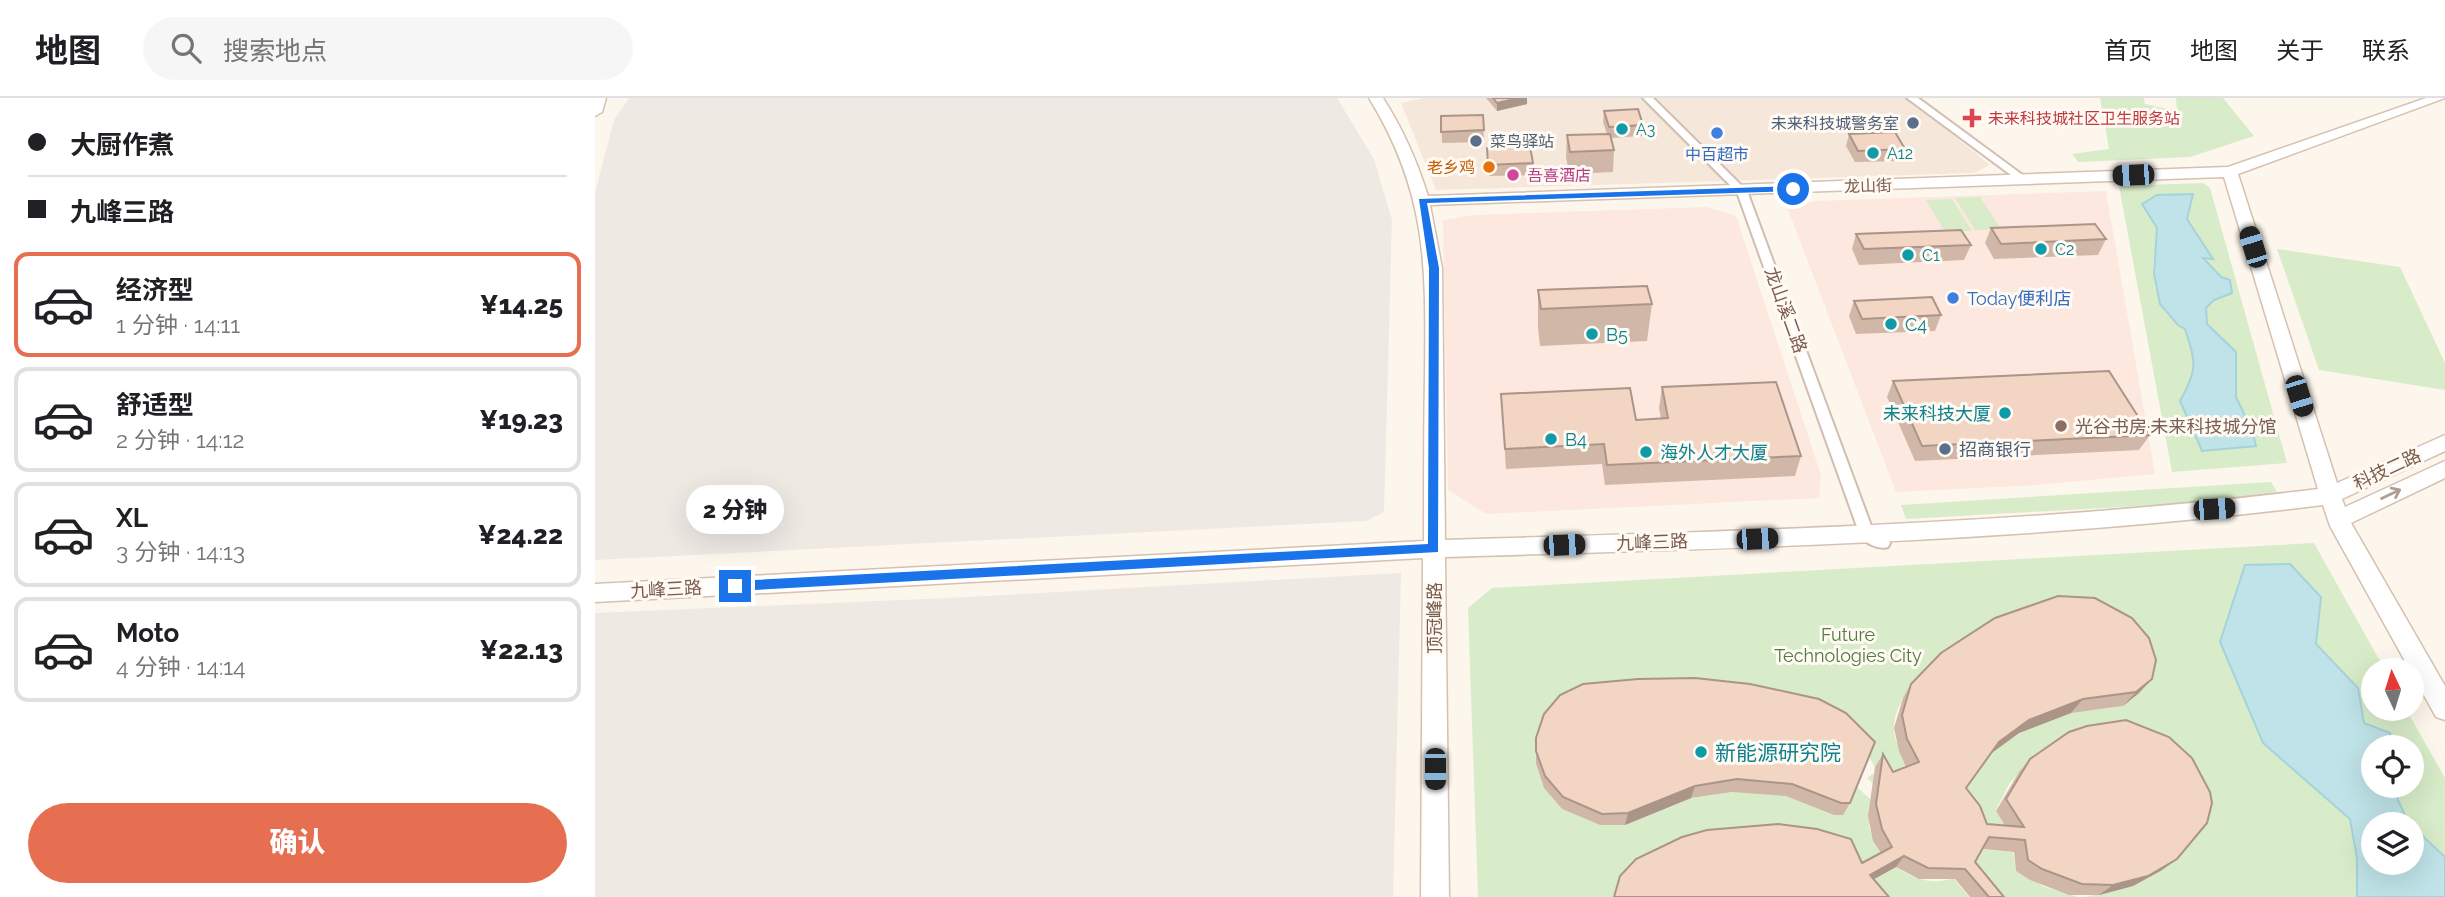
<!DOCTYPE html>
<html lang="zh">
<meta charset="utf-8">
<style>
:root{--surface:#fff;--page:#f6f6f6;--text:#202124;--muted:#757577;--line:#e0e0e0;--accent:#e76f51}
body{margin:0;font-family:Raleway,"Noto Sans SC",sans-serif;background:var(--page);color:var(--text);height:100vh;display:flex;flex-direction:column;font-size:26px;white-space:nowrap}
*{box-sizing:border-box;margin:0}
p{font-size:23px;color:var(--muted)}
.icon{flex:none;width:38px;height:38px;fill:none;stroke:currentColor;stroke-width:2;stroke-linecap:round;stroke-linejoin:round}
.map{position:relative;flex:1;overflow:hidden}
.panel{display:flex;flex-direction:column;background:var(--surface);width:595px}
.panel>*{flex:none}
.guide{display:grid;align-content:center;height:154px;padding:0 28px;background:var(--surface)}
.needle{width:46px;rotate:356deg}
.buttons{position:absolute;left:1766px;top:560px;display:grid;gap:14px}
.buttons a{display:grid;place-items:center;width:63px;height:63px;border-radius:50%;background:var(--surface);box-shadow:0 7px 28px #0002;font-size:35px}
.end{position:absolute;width:32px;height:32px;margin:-16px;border:9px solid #1a73e8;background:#fff;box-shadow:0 0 0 4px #fff}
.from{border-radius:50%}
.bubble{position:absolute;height:49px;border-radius:24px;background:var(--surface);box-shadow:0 7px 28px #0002;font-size:23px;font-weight:800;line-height:49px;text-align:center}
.car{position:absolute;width:21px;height:42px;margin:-21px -10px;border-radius:9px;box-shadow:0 0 5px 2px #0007;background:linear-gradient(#222 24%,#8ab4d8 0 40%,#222 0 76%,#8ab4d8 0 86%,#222 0)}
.guide b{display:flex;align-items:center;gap:24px;height:66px;font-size:26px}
.guide b+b{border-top:2px solid var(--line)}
.guide i{width:18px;height:18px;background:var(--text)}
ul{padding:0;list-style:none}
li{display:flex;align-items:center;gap:21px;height:105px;margin:0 14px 10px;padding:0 14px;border:4px solid var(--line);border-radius:14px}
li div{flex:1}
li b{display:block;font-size:26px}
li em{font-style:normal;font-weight:800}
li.active{border-color:var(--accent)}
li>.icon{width:63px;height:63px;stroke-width:1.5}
.button{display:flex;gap:14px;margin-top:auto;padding:14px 28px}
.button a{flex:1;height:80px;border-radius:42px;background:var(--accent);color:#fff;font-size:28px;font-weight:800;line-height:80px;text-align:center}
header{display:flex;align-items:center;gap:42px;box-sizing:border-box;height:98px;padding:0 35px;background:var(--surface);border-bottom:2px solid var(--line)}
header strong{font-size:33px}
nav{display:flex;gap:38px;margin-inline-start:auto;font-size:24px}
.search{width:490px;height:63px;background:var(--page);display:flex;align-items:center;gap:18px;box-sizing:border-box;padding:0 24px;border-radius:38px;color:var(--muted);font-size:26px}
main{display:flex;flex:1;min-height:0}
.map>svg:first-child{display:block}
.residential{fill:#f5e8da}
.commercial{fill:#fde8e0}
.industrial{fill:#efe9e4}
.green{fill:#d8ecc9;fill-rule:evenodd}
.water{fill:#bfe3e8;stroke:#a5d3da;stroke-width:2}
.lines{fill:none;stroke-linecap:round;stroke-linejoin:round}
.street-casing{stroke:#d1beb0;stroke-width:4}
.secondary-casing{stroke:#d6c0b0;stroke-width:3}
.street{fill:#fff;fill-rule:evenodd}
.secondary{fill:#fff;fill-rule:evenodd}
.wall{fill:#d1b7a8}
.shaded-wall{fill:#aa9588}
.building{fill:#f3d5c3;stroke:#aa9588;stroke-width:2}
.oneway{stroke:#af9d94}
.route{fill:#1a73e8}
.health-dot{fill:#e0444e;stroke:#fffaf3;stroke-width:2.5}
.service-dot{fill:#5c6f8a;stroke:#fffaf3;stroke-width:2.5}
.culture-dot{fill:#0f9aa8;stroke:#fffaf3;stroke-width:2.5}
.shop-dot{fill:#3f7fe0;stroke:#fffaf3;stroke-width:2.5}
.food-dot{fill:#e8710a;stroke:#fffaf3;stroke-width:2.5}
.hotel-dot{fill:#d1479c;stroke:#fffaf3;stroke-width:2.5}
.education-dot{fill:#8d6e63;stroke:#fffaf3;stroke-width:2.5}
.labels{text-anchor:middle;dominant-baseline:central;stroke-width:6;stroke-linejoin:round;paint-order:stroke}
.far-health-label{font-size:16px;fill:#be3a42;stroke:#fffaf3;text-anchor:start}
.far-service-label{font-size:16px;fill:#4e5e75;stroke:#fffaf3;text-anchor:end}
.far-culture-label{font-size:16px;fill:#0d838f;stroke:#fffaf3;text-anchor:start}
.far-shop-label{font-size:16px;fill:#366cbe;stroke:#fffaf3}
.far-food-label{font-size:16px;fill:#c56008;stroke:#fffaf3;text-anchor:end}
.far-hotel-label{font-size:16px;fill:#b23c85;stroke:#fffaf3;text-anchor:start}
.far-street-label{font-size:16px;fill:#7a5c4d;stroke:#fffaf3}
.shop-label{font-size:18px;fill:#366cbe;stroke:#fffaf3;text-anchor:start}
.street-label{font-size:18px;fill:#7a5c4d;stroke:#fffaf3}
.culture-label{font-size:18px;fill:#0d838f;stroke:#fffaf3;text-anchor:start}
.education-label{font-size:18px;fill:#785e54;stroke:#fffaf3;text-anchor:start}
.service-label{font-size:18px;fill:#4e5e75;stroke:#fffaf3;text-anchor:start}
.park-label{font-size:18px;fill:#537a41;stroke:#fffaf3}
.near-culture-label{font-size:21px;fill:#0d838f;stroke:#fffaf3;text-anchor:start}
</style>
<header>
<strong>地图</strong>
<div class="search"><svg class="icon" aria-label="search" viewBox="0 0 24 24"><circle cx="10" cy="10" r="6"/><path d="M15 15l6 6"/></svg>搜索地点</div>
<nav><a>首页</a><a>地图</a><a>关于</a><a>联系</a></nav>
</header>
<main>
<section class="panel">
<div class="guide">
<b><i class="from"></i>大厨作煮</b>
<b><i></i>九峰三路</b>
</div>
<ul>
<li class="active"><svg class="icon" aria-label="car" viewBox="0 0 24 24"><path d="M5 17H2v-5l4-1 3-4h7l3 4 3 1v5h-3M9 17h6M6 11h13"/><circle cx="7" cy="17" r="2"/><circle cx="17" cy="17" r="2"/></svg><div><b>经济型</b><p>1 分钟 · 14:11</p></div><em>¥14.25</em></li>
<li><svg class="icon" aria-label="car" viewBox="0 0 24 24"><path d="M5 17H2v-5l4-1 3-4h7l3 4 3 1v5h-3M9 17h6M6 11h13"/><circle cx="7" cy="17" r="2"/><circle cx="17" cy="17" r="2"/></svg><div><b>舒适型</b><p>2 分钟 · 14:12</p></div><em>¥19.23</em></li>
<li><svg class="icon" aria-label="car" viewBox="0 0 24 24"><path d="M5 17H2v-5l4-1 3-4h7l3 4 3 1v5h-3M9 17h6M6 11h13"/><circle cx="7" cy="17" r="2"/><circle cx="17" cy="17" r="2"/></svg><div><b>XL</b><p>3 分钟 · 14:13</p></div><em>¥24.22</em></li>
<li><svg class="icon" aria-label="car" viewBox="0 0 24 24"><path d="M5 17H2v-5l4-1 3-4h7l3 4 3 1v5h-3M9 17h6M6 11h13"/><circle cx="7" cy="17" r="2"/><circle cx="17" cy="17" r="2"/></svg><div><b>Moto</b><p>4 分钟 · 14:14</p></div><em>¥22.13</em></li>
</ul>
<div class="button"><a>确认</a></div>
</section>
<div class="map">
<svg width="1850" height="799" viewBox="0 0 1850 799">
<rect width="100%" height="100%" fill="#fdf6ec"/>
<!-- residential -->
<polygon class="residential" points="829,0 1314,0 1395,67 1379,75 841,92 806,5"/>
<!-- commercial -->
<g class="commercial">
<polygon points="1511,93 1560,376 1442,387 1301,394 1192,109 1220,103"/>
<polygon points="1111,109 1141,118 1226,377 1224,400 891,416 853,392 848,122 880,117"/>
</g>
<!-- industrial -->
<g class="industrial">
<polygon points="34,0 742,0 779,61 797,122 789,414 771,423 0,462 0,95 19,22"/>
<polygon points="806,475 798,799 0,799 0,515 353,500"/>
</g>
<!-- green -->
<g class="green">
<polygon points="1505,0 1549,0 1550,6 1582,13 1581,0 1628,0 1659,38 1595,59 1483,64 1477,56 1514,51"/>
<path d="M1608 85 1615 90 1692 365 1577 374 1524 88ZM1562 97H1574L1593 107 1592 121 1617 160 1607 159 1626 180 1635 182 1637 195 1619 202 1611 210 1612 226 1641 254V299L1657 332 1661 348 1607 353 1585 303C1604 271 1601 265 1590 230 1564 219 1556 184 1559 158 1560 149 1565 139 1561 130 1557 121 1550 117 1548 106Z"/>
<polygon points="1385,99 1406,131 1380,132 1360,100"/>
<polygon points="1357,101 1377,133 1350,134 1331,102"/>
<polygon points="1682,151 1805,169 1850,265 1850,292 1724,272"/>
<polygon points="1676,384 1682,394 1634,403 1311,421 1306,407"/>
<path d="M1719 445 1790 572H1778V611H1811L1850 680V759C1826 737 1805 722 1801 688H1816V649H1797L1795 635 1769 625 1763 590 1721 546 1726 499 1695 466 1650 467 1625 544 1717 686 1755 721 1762 760V799H1490L1538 788 1579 761 1434 664 1414 686 1401 712 1411 732 1380 738 1359 699C1378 677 1396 649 1423 635 1439 627 1461 618 1479 614 1505 609 1536 616 1548 586L1308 600C1293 628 1296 647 1320 667L1284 692 1272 680 1282 673 1272 655 941 666 949 690 967 711 1005 727H1030L1096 700 1137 694 1256 697 1262 689 1277 703 1274 729 1286 755 1260 775 1022 789 1019 799H883L873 510 897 490Z"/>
<polygon points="1380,751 1418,754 1421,773 1450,789 1483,799 1391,799 1373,769"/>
<path d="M1301 769C1317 780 1338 788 1358 780L1374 799H1276L1268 788Z"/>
</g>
<!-- water -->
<g class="water">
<path d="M1598 96 1592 121 1618 161 1608 160 1626 179 1635 182 1637 195 1619 202 1611 210 1612 226 1641 254V299L1657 332 1661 348 1607 353 1585 303C1603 271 1601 265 1590 231L1583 227 1565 206 1559 176 1562 130 1547 106 1562 97Z"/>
<polygon points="1695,466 1726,499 1721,546 1763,590 1769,625 1795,635 1797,649 1778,649 1778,688 1801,688 1803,702 1814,726 1778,726 1778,765 1816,765 1817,728 1850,759 1850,799 1762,799 1762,760 1755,721 1668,645 1625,544 1650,467"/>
</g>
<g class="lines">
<defs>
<g id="street">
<path d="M1048 0H1058L1152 93 1278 433 1293 441 1295 445 1293 449C1284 452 1269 445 1265 437L1142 94Z"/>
<polygon points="1312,0 1323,0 1433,81 1432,83 1424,83"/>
</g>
<g id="secondary">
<polygon points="0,0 11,0 7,14 0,18"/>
<path d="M774 0H788C808 31 822 63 833 98L1633 69 1831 0H1850L1643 76 1742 385 1850 337V353L1747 401 1750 409 1850 363V380L1756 425 1850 588V622L1841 619 1735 428 1728 407C1437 444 1143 450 850 459L854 799H826L828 460 0 504V486L829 443C829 388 829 333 830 277 831 170 833 96 774 0ZM1629 79 1723 391C1434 427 1141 433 850 442L847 170 835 107Z"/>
</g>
</defs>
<!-- street casing -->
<use href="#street" class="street-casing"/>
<!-- secondary casing -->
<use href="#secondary" class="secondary-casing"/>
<!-- street -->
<use href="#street" class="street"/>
<!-- secondary -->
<use href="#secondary" class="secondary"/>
</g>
<!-- wall -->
<g class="wall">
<polygon points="891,0 932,0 932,6 902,13"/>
<polygon points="1009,13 1048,27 1047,38 1016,40 1019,52 1018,74 974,76 971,59 972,37 1012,36 1008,24"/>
<polygon points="888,17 889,44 847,45 846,18"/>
<polygon points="1254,36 1310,51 1306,63 1260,64 1251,48"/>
<polygon points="892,50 938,65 938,77 894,78"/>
<polygon points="1396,130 1511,141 1503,157 1399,161 1390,145"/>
<polygon points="1261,136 1376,147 1369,162 1264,167 1257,151"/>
<polygon points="943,192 1057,206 1052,243 945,248 943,229"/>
<polygon points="1259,203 1346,217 1340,233 1261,236 1254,218"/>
<polygon points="1298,283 1555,337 1544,352 1320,363 1292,299"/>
<polygon points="1067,289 1206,358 1200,378 1010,387 1007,366 911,371 906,296 1041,322 1066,321 1064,310"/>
<polygon points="1316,586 1544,595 1528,608 1476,615 1424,635 1396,655 1371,690 1392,726 1410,728 1401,713 1424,674 1435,661 1582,761 1567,772 1538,788 1504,797 1474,797 1435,782 1421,773 1419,754 1387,751 1380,764 1409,799 1375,799 1360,781 1324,781 1301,769 1279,781 1019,799 1267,765 1286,755 1278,743 1273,718 1280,669 1288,656 1298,674 1311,669 1304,653 1299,630 1308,600"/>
<polygon points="965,597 1255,705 1248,717 1239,717 1191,698 1137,694 1096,700 1030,727 1005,727 967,711 949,690 941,666 941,640"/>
</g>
<!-- shaded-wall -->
<g class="shaded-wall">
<polygon points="924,0 932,0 932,6 902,13 902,5"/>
<polygon points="1557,581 1544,595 1528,608 1541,594"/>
<polygon points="1488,601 1476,615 1424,635 1394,657 1404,644 1434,622"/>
<polygon points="1100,688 1096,700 1030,727 1033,715"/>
<polygon points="1309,758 1301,769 1267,788 1275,777"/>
<polygon points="1582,761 1567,772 1538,788 1504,797 1518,787"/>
</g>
<!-- building -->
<g class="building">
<polygon points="898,0 924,0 902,5"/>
<polygon points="1043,11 1048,27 1014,29 1009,13"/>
<polygon points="888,17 889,32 846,34 846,18"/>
<polygon points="1300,34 1310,51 1263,53 1254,36"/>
<polygon points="1015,36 1019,52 975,54 972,37"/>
<polygon points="935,48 938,65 893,67 892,50"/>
<polygon points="1500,126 1511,141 1406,146 1396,130"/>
<polygon points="1366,132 1376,147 1269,151 1261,136"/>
<polygon points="1052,188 1057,206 946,211 943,192"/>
<polygon points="1337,199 1346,217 1267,221 1259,203"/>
<polygon points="1514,273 1555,337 1327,348 1298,283"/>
<polygon points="1181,284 1206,358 1012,367 1009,346 910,351 906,296 1035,290 1041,322 1073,320 1067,289"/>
<polygon points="1463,498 1500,500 1537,520 1554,540 1561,562 1557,581 1541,594 1488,601 1434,622 1404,644 1371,690 1385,708 1392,726 1429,729 1411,701 1435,661 1474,634 1492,628 1531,622 1574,639 1597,660 1615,694 1617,705 1612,725 1582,761 1553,778 1518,787 1487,786 1447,771 1433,762 1430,742 1394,739 1380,764 1409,799 1394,799 1370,771 1333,770 1309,758 1275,777 1294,799 1019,799 1025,778 1041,761 1087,739 1112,732 1183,726 1222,731 1256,741 1267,765 1297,749 1287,731 1281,706 1288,656 1298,674 1324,664 1312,641 1307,617 1316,586 1346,555 1400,520"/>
<polygon points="1100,580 1155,586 1224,601 1251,615 1280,644 1255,705 1246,705 1197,686 1142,681 1100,688 1033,715 1007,716 968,699 950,678 941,653 941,640 949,616 965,597 988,586 1043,581"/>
</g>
<!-- one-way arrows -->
<defs><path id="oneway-shaft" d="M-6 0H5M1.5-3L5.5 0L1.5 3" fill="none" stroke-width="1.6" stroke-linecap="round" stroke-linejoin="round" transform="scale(1.75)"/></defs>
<use class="oneway" href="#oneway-shaft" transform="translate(1796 396) rotate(-25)"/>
<!-- route -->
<polygon class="route" points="1198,88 1201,93 832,105 844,170 843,454 140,493 134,488 140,483 833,446 834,170 824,101"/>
<!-- markers -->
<path class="health-dot" d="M1373.5 9.5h7v7h7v7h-7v7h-7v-7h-7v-7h7z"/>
<g class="service-dot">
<circle cx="1318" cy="25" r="7"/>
<circle cx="881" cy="43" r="7"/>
<circle cx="1350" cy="351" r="7"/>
</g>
<g class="culture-dot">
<circle cx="1027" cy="31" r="7"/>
<circle cx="1278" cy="55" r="7"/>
<circle cx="1446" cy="151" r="7"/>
<circle cx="1313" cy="157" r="7"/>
<circle cx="1296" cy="226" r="7"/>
<circle cx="997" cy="236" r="7"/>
<circle cx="1410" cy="315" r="7"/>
<circle cx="956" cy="341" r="7"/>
<circle cx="1051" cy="354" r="7"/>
<circle cx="1106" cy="654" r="7"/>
</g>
<g class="shop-dot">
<circle cx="1122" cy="35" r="7"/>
<circle cx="1358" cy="200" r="7"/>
</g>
<circle class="food-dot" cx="894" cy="69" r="7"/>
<circle class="hotel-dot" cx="918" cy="77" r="7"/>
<circle class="education-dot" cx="1466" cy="328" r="7"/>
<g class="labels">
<!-- far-health labels -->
<g class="far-health-label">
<text x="1393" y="20">未来科技城社区卫生服务站</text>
</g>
<!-- far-service labels -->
<g class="far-service-label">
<text x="1304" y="25">未来科技城警务室</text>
<text x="895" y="43" text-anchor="start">菜鸟驿站</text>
</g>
<!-- far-culture labels -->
<g class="far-culture-label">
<text x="1041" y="31">A3</text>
<text x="1292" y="55">A12</text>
<text x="1460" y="151">C2</text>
<text x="1327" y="157">C1</text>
</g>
<!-- far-shop labels -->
<g class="far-shop-label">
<text x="1122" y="56">中百超市</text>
</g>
<!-- far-food labels -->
<g class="far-food-label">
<text x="880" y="69">老乡鸡</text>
</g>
<!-- far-hotel labels -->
<g class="far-hotel-label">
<text x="932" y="77">吾喜酒店</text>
</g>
<!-- far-street labels -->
<g class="far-street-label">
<text transform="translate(1273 88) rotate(-2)">龙山街</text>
</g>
<!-- shop labels -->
<g class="shop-label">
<text x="1372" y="200">Today便利店</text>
</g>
<!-- street labels -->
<g class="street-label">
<text transform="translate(1191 212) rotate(70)">龙山溪二路</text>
<text transform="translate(1792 371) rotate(-25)">科技二路</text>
<text transform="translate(1057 444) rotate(-2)">九峰三路</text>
<text transform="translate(71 491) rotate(-3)">九峰三路</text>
<text transform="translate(839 520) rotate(-90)">顶冠峰路</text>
</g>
<!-- culture labels -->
<g class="culture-label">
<text x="1310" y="226">C4</text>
<text x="1011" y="236">B5</text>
<text x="1396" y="315" text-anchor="end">未来科技大厦</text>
<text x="970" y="341">B4</text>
<text x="1065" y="354">海外人才大厦</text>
</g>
<!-- education labels -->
<g class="education-label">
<text x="1480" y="328">光谷书房·未来科技城分馆</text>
</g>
<!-- service labels -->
<g class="service-label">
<text x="1364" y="351">招商银行</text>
</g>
<!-- park labels -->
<g class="park-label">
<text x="1253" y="536">Future<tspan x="1253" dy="21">Technologies City</tspan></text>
</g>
<!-- near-culture labels -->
<g class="near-culture-label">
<text x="1120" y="654">新能源研究院</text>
</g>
</g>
</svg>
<div class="buttons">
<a><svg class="needle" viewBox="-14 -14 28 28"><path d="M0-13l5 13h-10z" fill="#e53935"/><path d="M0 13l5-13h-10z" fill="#757577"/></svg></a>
<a><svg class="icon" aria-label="locate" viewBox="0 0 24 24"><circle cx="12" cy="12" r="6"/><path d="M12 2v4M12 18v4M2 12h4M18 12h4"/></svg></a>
<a><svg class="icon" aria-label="layers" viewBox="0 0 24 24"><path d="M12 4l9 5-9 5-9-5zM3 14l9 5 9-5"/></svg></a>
</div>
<i class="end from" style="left:1198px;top:91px"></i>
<i class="end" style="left:140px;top:488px"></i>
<div class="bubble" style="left:91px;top:387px;width:98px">2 分钟</div>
<i class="car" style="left:1538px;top:77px;rotate:268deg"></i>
<i class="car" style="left:1658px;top:149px;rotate:343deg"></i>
<i class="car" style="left:1704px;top:298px;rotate:163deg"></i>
<i class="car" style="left:1619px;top:411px;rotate:86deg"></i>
<i class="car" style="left:1162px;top:441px;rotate:88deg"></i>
<i class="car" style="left:969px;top:447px;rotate:88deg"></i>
<i class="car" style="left:840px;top:671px;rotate:180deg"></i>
</div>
</main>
